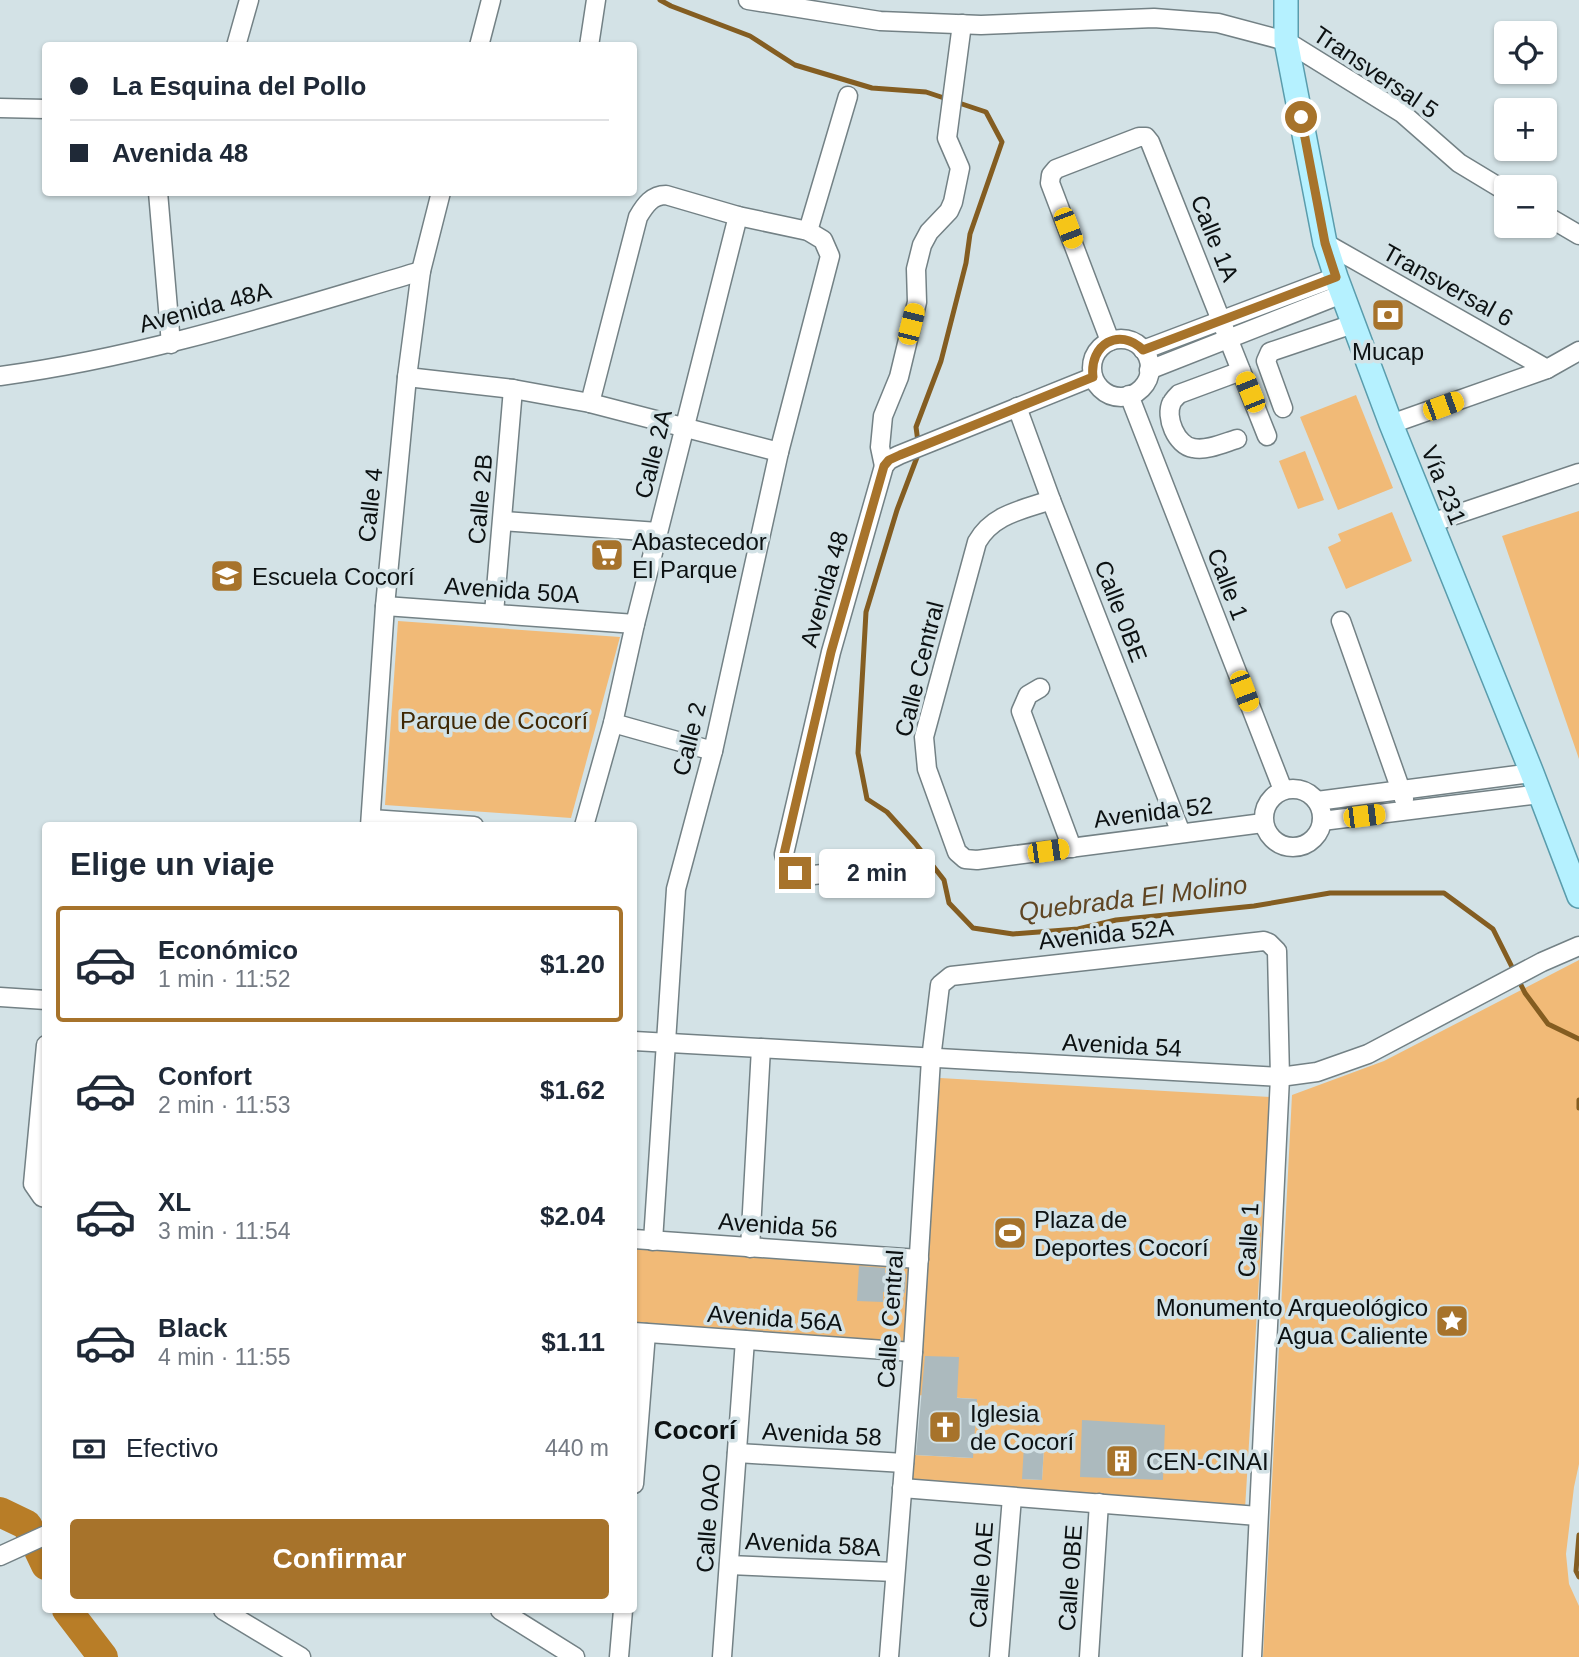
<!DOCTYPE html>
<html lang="es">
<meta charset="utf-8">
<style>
:root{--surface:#fff;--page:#f6f6f7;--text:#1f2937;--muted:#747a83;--line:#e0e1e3;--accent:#a7732b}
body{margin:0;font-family:Arial,sans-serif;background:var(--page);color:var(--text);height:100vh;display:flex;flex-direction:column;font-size:26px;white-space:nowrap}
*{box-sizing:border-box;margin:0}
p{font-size:23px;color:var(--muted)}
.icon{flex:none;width:38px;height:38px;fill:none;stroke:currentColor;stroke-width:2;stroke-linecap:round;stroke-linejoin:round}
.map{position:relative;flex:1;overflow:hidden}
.side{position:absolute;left:42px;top:822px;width:595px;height:791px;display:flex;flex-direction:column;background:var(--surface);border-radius:7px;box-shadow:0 2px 5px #0004}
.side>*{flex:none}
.hud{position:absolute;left:42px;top:42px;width:595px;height:154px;border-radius:7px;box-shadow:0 2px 5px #0004;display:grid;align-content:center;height:154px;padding:0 28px;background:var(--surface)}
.controls{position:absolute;left:1494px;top:21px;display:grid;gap:14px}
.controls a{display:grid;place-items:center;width:63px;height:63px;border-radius:7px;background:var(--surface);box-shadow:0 2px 5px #0004;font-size:35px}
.end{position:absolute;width:32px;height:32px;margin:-16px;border:9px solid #a7732b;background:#fff;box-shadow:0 0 0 4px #fff}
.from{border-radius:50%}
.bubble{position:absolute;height:49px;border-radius:7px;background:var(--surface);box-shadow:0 2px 5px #0004;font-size:23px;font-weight:700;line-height:49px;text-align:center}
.car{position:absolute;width:21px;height:42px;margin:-21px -10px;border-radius:9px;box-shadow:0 0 5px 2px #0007;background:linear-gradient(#f5c518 24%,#345 0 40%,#f5c518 0 76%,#345 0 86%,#f5c518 0)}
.hud b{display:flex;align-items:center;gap:24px;height:66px;font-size:26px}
.hud b+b{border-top:2px solid var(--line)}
.hud i{width:18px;height:18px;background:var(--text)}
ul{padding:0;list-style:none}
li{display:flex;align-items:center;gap:21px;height:116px;margin:0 14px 10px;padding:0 14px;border:4px solid transparent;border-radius:7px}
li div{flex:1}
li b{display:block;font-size:26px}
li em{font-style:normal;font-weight:700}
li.selected{border-color:var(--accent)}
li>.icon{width:63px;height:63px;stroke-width:1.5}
h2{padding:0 28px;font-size:32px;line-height:84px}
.pay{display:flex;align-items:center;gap:18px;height:77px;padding:0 28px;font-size:26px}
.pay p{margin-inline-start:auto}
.primary-button{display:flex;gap:14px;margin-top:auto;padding:14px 28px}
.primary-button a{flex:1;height:80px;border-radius:7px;background:var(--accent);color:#fff;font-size:28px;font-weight:700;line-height:80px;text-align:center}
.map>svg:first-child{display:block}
.green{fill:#f1ba77;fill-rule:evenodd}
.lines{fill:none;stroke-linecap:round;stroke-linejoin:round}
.stream{stroke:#845d21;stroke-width:5}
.river{stroke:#b87d27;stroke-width:30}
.building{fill:#acbabe}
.minor-casing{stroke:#738185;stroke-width:21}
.major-casing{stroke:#5a9cac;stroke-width:26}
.minor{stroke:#fff;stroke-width:18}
.major{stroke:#b5f1ff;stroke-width:23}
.route{stroke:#a7732b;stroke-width:9}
.labels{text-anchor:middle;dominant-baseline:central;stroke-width:7;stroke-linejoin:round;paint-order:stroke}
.street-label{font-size:24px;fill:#0c1112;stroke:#d3e2e6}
.poi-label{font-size:24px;fill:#0c1112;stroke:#d3e2e6;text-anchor:start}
.park-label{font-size:24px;fill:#3f2703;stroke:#d3e2e6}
.water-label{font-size:26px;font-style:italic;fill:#5f4523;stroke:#d3e2e6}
.neighbourhood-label{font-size:26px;font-weight:bold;fill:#0c1112;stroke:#d3e2e6}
</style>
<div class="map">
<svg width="1579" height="1657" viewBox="0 0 1579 1657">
<rect width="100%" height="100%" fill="#d3e2e6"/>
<!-- green -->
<g class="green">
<polygon points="1356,395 1393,488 1338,510 1300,417"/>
<polygon points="1305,451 1324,500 1298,509 1279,461"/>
<polygon points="1579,511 1579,759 1502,536"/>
<polygon points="1392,512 1412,561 1346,589 1328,547 1341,541 1338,534"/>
<polygon points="398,621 620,637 571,818 385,805"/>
<polygon points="1579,960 1579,1464 1574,1487 1566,1554 1569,1584 1579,1606 1579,1657 1263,1657 1292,1095 1384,1061"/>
<path d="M940 1078 1270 1097 1245 1509 912 1485 914 1455 972 1458 976 1399 917 1395ZM1044 1446 1042 1480 1022 1479Z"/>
<polygon points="634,1246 914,1265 906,1345 634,1326"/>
</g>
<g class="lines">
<!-- stream -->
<g class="stream">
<polyline points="660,0 671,6 750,36 795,65 872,88 926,92 986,112 1002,142 970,234 966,263 941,361 916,427 918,442"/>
<polyline points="919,452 897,510 866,612 858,753 867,799 887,812 915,843 944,880 949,903 973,928 1013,934 1078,929 1116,920 1254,906 1330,893 1444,893 1493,929 1525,993 1548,1024 1579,1039"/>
<polyline points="1579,1100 1579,1108"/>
<polyline points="1579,1535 1576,1571 1579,1577"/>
</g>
<!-- river -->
<g class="river">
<polyline points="0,1512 27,1525 46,1565"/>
<polyline points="67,1610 103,1657"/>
</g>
</g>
<!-- building -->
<g class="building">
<polygon points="859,1266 885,1268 885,1273 906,1274 905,1293 883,1292 883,1302 857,1301"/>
<polygon points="925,1356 959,1357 957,1398 977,1399 973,1458 916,1455"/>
<polygon points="1082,1420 1165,1425 1163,1480 1080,1477"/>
<polygon points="1024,1445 1044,1446 1042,1480 1022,1479"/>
</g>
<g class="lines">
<defs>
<g id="minor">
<polyline points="748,0 880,21 981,25 1154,18 1218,23 1286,41 1402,113 1459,163 1507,192"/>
<polyline points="236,46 249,0"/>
<polyline points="479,46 491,0"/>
<polyline points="589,46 596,0"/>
<polyline points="0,108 46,109"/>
<polyline points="158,192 171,344"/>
<polyline points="1545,215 1579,235"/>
<polyline points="808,231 848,96"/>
<polyline points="1325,243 1547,369"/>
<circle cx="1121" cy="368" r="29"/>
<polyline points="1110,341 1050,183 1051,175 1056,169 1139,137 1146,137 1150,142 1267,436"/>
<polyline points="1143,350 1336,277"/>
<polyline points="1149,370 1342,294"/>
<path d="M0 376C144 357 282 312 421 271"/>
<polyline points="407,377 513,389 590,403 779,452"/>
<polyline points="1129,395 1283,790"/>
<path d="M590 403 638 217C645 205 652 195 666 195L738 216 808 231 823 240 830 256 779 452 713 751 676 889 653 1241"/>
<polyline points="1017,407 1051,500 1181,833"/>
<polyline points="1283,408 1266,361 1270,352 1353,324"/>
<polyline points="1391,424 1547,369 1579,351"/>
<path d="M1237 439C1224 443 1207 451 1193 448 1177 446 1164 417 1172 402 1172 401 1178 395 1179 394L1241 371"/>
<polyline points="884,466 880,447 883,416 899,377 917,302 916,269 922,245 929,232 949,211 953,202 960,168 947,138 962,24"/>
<path d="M1051 500C1022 510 993 514 977 542L924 737 927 769 957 852 965 859 977 860 1263 823"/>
<polyline points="503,521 658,532"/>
<polyline points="1431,523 1579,473"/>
<polyline points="385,606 635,624"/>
<polyline points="494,613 513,389"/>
<polyline points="1341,621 1404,799"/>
<polyline points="1040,688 1028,695 1021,711 1072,848"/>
<polyline points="613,723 713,751"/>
<circle cx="1293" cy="818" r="29"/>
<polyline points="1317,801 1532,773"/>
<polyline points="371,819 474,826"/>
<polyline points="1322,821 1540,794"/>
<polyline points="370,826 385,606 407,377 421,271 441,192"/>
<polyline points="584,826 613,723 635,624 738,216"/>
<polyline points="868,869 804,876 787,866 784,854 831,652 884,466 889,460 899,455 1093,377"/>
<polyline points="0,997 46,1000"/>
<polyline points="634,1041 1280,1077 1317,1072 1368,1054 1542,962 1579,946"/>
<polyline points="46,1045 33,1184 42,1197 46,1198"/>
<polyline points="634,1239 919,1259"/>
<polyline points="750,1248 761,1048"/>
<polyline points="634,1332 913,1352"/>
<polyline points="737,1453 904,1463"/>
<polyline points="634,1484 646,1333"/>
<polyline points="902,1488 1258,1516"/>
<polyline points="0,1556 46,1535"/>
<polyline points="729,1565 895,1572"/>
<polyline points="223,1610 301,1657"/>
<polyline points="500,1610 575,1657"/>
<polyline points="619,1657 623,1610"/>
<polyline points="722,1657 745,1340"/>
<polyline points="889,1657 913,1352 931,1059 940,985 951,976 1264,941 1269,943 1277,951 1280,1077 1252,1657"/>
<polyline points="999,1657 1012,1497"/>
<polyline points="1089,1657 1099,1503"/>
</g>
<polyline id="major" points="1286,0 1286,41 1325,243 1336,277 1391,424 1532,773 1579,896"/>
</defs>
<!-- minor casing -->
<use href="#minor" class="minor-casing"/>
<!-- major casing -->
<use href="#major" class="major-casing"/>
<!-- minor -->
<use href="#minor" class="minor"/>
<!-- major -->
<use href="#major" class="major"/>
</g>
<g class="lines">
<!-- route -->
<path class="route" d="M795 873 787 866 784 854 831 652 884 466 889 460 900 455 1093 377C1089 345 1119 326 1143 350L1336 277 1325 243 1301 117"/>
</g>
<!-- icons -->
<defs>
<symbol id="bank-square" viewBox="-11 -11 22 22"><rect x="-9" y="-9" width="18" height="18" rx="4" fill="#a7732b" stroke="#d3e2e6"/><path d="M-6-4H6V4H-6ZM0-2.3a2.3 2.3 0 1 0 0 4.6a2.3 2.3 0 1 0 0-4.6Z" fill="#fff"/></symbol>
<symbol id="supermarket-square" viewBox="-11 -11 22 22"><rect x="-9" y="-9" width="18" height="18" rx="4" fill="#a7732b" stroke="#d3e2e6"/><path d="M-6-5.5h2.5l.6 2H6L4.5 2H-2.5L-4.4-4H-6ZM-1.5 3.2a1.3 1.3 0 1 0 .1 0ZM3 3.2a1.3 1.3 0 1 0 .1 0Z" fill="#fff"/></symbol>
<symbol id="school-square" viewBox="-11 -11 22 22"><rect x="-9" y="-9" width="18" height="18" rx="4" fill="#a7732b" stroke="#d3e2e6"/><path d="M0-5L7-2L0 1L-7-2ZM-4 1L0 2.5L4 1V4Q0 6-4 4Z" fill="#fff"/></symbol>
<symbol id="stadium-square" viewBox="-11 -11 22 22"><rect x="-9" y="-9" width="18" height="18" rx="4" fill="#a7732b" stroke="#d3e2e6"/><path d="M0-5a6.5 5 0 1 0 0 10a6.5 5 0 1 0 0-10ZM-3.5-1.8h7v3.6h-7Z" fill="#fff"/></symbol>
<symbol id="sight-square" viewBox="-11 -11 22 22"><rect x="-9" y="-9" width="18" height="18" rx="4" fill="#a7732b" stroke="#d3e2e6"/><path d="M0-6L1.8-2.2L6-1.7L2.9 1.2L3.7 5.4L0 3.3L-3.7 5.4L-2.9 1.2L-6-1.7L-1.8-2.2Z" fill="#fff"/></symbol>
<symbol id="church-square" viewBox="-11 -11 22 22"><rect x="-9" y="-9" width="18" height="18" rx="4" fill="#a7732b" stroke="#d3e2e6"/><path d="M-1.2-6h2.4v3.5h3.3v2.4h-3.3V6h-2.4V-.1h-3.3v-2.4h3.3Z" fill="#fff"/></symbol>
<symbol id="building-square" viewBox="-11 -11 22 22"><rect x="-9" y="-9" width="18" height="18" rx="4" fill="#a7732b" stroke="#d3e2e6"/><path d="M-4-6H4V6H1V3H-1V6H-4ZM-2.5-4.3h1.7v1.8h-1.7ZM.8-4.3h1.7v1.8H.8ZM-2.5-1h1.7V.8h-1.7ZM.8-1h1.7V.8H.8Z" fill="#fff"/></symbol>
</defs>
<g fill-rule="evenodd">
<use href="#bank-square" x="1369" y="296" width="38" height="38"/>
<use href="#supermarket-square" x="588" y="536" width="38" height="38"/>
<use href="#school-square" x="208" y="557" width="38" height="38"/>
<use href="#stadium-square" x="991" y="1214" width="38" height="38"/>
<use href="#sight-square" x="1433" y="1302" width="38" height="38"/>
<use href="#church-square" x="926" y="1408" width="38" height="38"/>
<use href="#building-square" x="1103" y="1442" width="38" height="38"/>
</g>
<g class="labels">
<!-- street labels -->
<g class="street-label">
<text transform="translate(1376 72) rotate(34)">Transversal 5</text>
<text transform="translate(1215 238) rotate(68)">Calle 1A</text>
<text transform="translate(1448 285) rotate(29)">Transversal 6</text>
<text transform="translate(205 307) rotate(-15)">Avenida 48A</text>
<text transform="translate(653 454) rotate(-76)">Calle 2A</text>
<text transform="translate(1444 485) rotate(68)">Vía 231</text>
<text transform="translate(480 499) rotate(-85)">Calle 2B</text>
<text transform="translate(370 505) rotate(-84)">Calle 4</text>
<text transform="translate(1228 584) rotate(69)">Calle 1</text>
<text transform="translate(824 589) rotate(-74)">Avenida 48</text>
<text transform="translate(512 590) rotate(4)">Avenida 50A</text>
<text transform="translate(1121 611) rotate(69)">Calle 0BE</text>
<text transform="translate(919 669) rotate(-76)">Calle Central</text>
<text transform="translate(689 739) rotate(-76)">Calle 2</text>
<text transform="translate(1153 812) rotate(-7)">Avenida 52</text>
<text transform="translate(1106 934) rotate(-6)">Avenida 52A</text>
<text transform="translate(1122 1045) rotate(3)">Avenida 54</text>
<text transform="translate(778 1225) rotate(4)">Avenida 56</text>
<text transform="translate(1248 1240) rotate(-87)">Calle 1</text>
<text transform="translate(775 1318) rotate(4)">Avenida 56A</text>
<text transform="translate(890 1319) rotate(-86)">Calle Central</text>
<text transform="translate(822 1434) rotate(3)">Avenida 58</text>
<text transform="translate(708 1518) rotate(-86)">Calle 0AO</text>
<text transform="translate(813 1544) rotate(3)">Avenida 58A</text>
<text transform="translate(981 1575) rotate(-86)">Calle 0AE</text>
<text transform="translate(1070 1578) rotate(-86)">Calle 0BE</text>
</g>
<!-- poi labels -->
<g class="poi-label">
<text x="1388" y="351" text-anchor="middle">Mucap</text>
<text x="632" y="541">Abastecedor<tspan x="632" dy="28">El Parque</tspan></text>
<text x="252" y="576">Escuela Cocorí</text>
<text x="1034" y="1219">Plaza de<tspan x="1034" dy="28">Deportes Cocorí</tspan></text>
<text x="1428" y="1307" text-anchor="end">Monumento Arqueológico<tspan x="1428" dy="28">Agua Caliente</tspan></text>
<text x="970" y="1413">Iglesia<tspan x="970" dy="28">de Cocorí</tspan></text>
<text x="1146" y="1461">CEN-CINAI</text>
</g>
<!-- park labels -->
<g class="park-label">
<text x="494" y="720">Parque de Cocorí</text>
</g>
<!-- water labels -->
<g class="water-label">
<text transform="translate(1133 898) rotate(-7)">Quebrada El Molino</text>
</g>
<!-- neighbourhood labels -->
<g class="neighbourhood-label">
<text x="695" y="1430">Cocorí</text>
</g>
</g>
</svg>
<div class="controls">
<a><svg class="icon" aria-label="locate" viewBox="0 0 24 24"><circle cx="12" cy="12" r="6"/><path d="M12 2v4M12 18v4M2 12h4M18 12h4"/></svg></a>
<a>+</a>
<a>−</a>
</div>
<i class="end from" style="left:1301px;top:117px"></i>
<i class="end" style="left:795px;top:873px"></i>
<div class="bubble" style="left:819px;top:849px;width:116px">2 min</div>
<i class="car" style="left:1068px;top:228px;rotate:159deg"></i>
<i class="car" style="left:911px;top:324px;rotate:14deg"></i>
<i class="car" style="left:1250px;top:392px;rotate:338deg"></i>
<i class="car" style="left:1443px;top:406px;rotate:70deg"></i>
<i class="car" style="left:1244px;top:691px;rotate:159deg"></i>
<i class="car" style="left:1364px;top:816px;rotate:83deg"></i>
<i class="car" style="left:1048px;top:851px;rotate:82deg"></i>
<div class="hud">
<b><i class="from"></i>La Esquina del Pollo</b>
<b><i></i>Avenida 48</b>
</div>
<section class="side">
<h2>Elige un viaje</h2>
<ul>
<li class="selected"><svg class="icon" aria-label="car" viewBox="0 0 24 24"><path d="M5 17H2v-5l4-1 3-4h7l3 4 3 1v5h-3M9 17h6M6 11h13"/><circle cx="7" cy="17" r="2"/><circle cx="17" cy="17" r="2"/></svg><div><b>Económico</b><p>1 min · 11:52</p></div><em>$1.20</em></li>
<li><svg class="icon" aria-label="car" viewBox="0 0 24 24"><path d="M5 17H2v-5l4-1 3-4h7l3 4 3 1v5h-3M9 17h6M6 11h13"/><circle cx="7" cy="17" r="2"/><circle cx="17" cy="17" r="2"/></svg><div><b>Confort</b><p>2 min · 11:53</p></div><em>$1.62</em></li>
<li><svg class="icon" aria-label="car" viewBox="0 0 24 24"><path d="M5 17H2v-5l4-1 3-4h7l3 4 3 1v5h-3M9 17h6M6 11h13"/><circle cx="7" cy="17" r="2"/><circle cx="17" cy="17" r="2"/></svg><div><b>XL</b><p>3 min · 11:54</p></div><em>$2.04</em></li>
<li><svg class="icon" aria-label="car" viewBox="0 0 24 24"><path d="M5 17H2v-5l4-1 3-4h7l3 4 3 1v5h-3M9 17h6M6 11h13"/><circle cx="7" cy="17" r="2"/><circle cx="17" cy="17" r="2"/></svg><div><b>Black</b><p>4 min · 11:55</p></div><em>$1.11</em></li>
</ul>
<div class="pay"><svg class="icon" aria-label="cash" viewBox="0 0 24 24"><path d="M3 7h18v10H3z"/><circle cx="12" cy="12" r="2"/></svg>Efectivo<p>440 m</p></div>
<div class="primary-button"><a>Confirmar</a></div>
</section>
</div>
